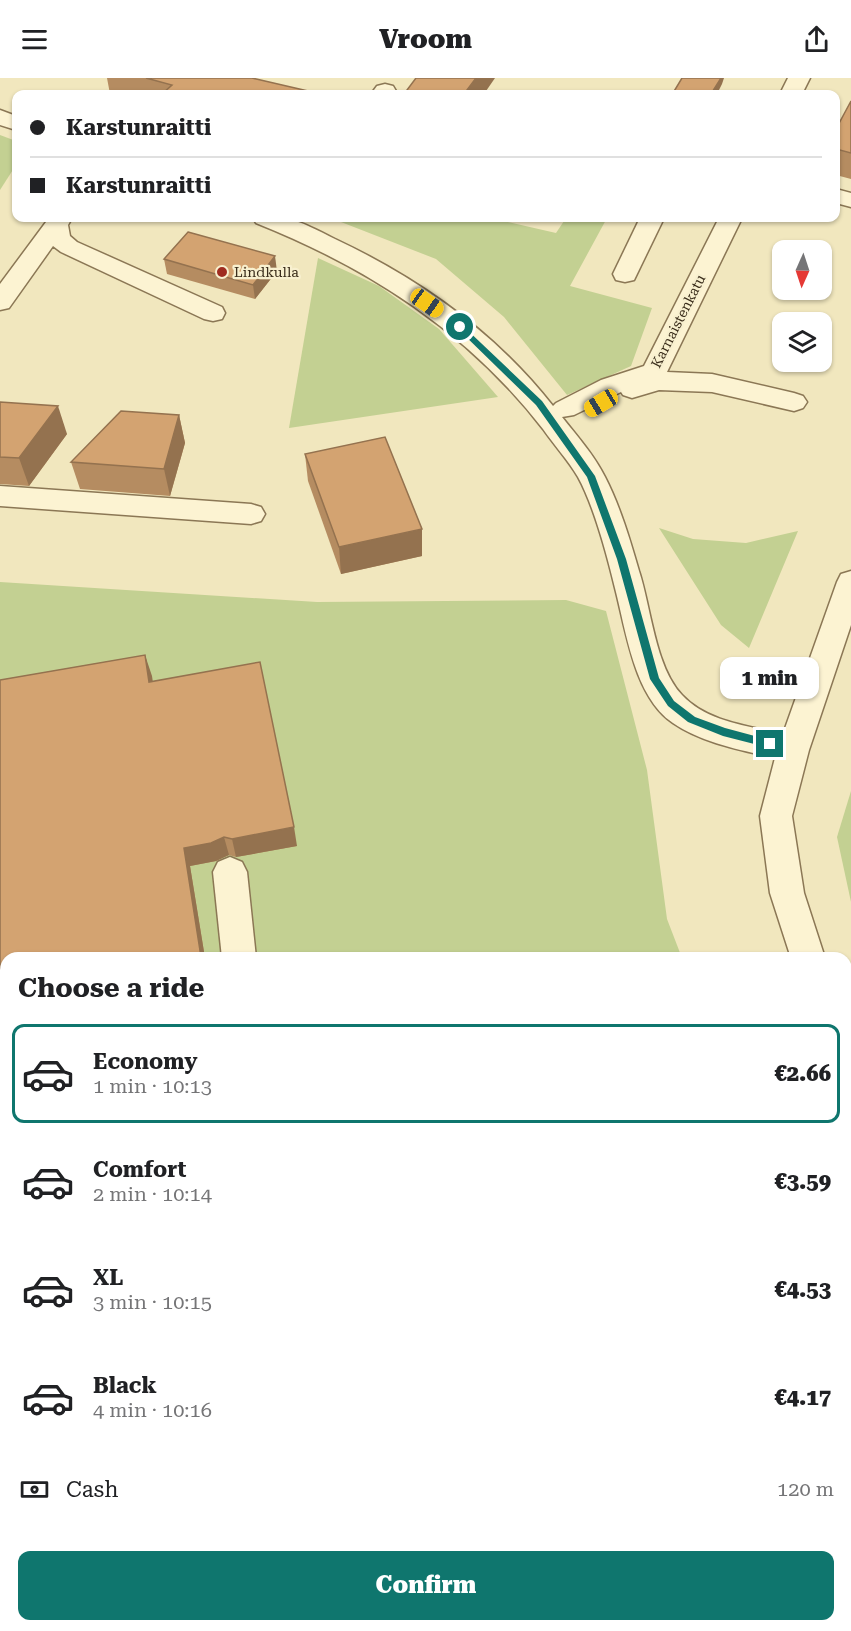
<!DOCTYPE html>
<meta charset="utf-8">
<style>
:root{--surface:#fff;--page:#f6f6f6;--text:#202124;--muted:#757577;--line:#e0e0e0;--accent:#0f766e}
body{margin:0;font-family:"Roboto Serif",serif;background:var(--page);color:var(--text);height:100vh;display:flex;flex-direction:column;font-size:22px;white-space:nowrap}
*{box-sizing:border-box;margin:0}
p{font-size:20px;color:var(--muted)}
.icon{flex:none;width:33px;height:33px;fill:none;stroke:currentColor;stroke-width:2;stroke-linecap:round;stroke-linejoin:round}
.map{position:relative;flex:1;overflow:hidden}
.panel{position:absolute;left:0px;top:874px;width:852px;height:680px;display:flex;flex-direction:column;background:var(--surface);border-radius:18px 18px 0 0;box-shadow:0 2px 4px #0004}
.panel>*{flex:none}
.guide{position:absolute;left:12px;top:12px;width:828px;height:132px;border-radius:12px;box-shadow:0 2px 4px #0004;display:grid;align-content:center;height:132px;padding:0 18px;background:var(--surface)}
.needle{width:39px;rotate:183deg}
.controls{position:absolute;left:772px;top:162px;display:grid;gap:12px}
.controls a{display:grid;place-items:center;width:60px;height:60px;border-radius:12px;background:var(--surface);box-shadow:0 2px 4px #0004;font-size:30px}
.end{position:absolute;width:27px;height:27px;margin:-14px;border:8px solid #0f766e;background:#fff;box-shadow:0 0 0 3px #fff}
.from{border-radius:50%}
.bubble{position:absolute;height:42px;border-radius:12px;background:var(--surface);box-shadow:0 2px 4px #0004;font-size:20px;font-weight:800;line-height:42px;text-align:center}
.car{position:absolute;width:18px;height:36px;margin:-18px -9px;border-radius:8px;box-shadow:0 0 4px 2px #0007;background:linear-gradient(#f5c518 24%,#345 0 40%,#f5c518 0 76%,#345 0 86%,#f5c518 0)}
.guide b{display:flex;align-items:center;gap:21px;height:57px;font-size:22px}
.guide b+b{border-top:2px solid var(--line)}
.guide i{width:15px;height:15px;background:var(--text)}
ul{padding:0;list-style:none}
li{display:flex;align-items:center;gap:18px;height:99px;margin:0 12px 9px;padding:0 6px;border:3px solid transparent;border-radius:12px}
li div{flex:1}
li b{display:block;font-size:22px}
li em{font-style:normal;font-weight:800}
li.active{border-color:var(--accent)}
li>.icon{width:54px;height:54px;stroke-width:1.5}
h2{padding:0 18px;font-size:27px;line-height:72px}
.pay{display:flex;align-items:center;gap:15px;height:66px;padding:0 18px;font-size:22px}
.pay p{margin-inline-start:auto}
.primary-button{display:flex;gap:12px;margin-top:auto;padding:12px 18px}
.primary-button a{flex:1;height:69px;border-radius:12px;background:var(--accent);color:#fff;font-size:24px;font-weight:800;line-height:69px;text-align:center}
header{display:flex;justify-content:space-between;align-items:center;height:78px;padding:0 18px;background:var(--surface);font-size:27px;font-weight:800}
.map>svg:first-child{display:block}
.green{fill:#c3d092}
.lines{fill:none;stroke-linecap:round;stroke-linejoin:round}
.minor-casing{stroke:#8b7755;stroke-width:3}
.minor{fill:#fcf3d2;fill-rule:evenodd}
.wall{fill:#b58c61}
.shaded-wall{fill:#94724f}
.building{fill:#d3a371;stroke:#94724f;stroke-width:1.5}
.route{fill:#0f766e}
.poi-dot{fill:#9f2c20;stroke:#f8f0cf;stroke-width:2}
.labels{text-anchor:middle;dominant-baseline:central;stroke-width:4.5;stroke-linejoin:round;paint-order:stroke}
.far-poi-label{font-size:14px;fill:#3a2d1b;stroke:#f8f0cf;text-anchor:start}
.far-street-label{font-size:14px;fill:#3a2d1b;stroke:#f8f0cf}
</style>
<header><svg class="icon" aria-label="menu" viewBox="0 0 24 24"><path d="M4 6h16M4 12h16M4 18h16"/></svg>Vroom<svg class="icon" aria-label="share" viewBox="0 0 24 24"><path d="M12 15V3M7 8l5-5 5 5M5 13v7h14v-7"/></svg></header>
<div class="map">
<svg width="851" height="1553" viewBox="0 0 851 1553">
<rect width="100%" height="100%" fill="#f1e7be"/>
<!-- green -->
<g class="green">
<polygon points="0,57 16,63 16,87 0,112"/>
<polygon points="344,140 490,140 556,155 566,140 607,140 570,208 652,230 631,288 567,317 504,239 436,181 341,144"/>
<polygon points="318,180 379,208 439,251 498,319 289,350"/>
<polygon points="659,450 693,461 746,465 798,453 749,570 721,547"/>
<polygon points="0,504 317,524 566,522 606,533 647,692 667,841 682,880 6,880 6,1548 846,1548 846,1312 851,1334 851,1553 0,1553"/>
<polygon points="851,713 851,824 837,759"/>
</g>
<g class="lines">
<defs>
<g id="minor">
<polygon points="788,0 810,0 802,16 780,16"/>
<polygon points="385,6 393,8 396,13 393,16 371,16 377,8"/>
<polygon points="0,32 16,38 16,52 0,47"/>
<polygon points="836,111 851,115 851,129 836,125"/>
<polygon points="49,140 72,140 68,147 70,158 77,164 222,229 225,235 222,241 213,243 204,241 61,174 53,168 9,230 0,232 0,206"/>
<path d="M253 140C263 140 275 138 284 140 301 143 319 153 335 161 418 200 496 255 553 328L556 325 601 302 644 288 719 140H742L667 294 712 296 794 315 803 318 807 324 803 330 794 333 712 314 659 312 632 320 623 317 621 314 574 337 562 339C577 358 594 377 605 399 620 428 630 462 639 493 651 529 655 589 682 617 707 644 749 648 783 656L837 504 841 496 851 493V547L809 672 792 738 804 815 825 880H791L770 815 760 738 775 680C741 672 702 665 673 645 634 619 626 552 615 510 607 477 594 428 578 399 568 382 554 367 543 351 468 254 369 190 256 145Z"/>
<polygon points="640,140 664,140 634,202 625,204 616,202 613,196"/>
<polygon points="0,408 251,426 261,429 265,436 261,443 251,446 0,428"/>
<polygon points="230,779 242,784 247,794 256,880 222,880 213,794 218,784"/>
<polygon points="846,953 851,955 851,998 846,996"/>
<polygon points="851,1510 851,1553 841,1553 830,1548 846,1548 846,1511"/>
<polygon points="124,1548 170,1548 172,1553 126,1553"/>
<polygon points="766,1548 823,1548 821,1553 764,1553"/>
</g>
</defs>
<!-- minor casing -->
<use href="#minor" class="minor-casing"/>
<!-- minor -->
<use href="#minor" class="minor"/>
</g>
<!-- wall -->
<g class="wall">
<polygon points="107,0 252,0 321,16 110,16"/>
<polygon points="851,23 851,101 836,97 836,51"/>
<polygon points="164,181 277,193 255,221 167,196"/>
<polygon points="0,324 67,356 29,408 0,406"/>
<polygon points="179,337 185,365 170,418 80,411 71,384"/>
<polygon points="305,376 422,478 341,496 308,403"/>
<polygon points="145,577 152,604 297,768 236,779 229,777 216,783 190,788 205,880 6,880 6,936 0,937 0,602"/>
</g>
<!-- shaded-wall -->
<g class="shaded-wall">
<polygon points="476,0 495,0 484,16 464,16"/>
<polygon points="721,0 724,0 722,6 717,16 711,16"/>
<polygon points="275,178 277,193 255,221 253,207"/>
<polygon points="58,328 67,356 29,408 19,380"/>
<polygon points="179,337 185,365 170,418 164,391"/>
<polygon points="422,451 422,478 341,496 339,469"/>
<polygon points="145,577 152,598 156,625 149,604"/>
<polygon points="294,749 297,768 236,779 232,761"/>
<polygon points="224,759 229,777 216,783 190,788 205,880 192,880 184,770"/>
<polygon points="6,918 6,936 0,937 0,920"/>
</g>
<!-- building -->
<g class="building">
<polygon points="146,0 252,0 321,16 162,16 172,7"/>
<polygon points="416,0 476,0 464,16 404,16"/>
<polygon points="682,0 721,0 711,16 680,16 673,15"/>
<polygon points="851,23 851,75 836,71 836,51"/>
<polygon points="188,154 275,178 253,207 164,181"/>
<polygon points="0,324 58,328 19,380 0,379"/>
<polygon points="121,333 179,337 164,391 71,384"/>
<polygon points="385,359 422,451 339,469 305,376"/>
<polygon points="145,577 149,604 260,584 294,749 232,761 224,759 211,765 184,770 201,879 192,880 6,880 6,918 0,920 0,602"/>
</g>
<!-- route -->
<polygon class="route" points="457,247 462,247 542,323 595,398 626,481 659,600 674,623 695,639 725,650 773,663 773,669 770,670 723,658 688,644 668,628 650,601 617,481 587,399 536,327 457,250"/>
<!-- markers -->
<circle class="poi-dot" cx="222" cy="194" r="6"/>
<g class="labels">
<!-- far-poi labels -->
<g class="far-poi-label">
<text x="234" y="194">Lindkulla</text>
</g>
<!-- far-street labels -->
<g class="far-street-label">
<text transform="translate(678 243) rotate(-63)">Karnaistenkatu</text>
</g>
</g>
</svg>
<div class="controls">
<a><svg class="needle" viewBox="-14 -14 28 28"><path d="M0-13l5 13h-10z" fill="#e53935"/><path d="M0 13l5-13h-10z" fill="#757577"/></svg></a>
<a><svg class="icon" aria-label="layers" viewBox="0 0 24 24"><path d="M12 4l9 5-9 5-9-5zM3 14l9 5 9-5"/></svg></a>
</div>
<i class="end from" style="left:460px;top:249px"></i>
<i class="end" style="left:770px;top:666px"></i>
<div class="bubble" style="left:720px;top:579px;width:99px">1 min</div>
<i class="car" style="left:427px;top:225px;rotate:125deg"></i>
<i class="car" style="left:601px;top:325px;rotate:239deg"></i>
<div class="guide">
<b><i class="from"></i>Karstunraitti</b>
<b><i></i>Karstunraitti</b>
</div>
<section class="panel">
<h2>Choose a ride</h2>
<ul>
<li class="active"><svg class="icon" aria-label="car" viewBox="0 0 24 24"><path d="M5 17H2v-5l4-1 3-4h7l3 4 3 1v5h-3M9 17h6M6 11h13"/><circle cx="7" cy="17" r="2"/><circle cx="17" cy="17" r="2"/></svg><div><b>Economy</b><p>1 min · 10:13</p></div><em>€2.66</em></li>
<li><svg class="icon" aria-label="car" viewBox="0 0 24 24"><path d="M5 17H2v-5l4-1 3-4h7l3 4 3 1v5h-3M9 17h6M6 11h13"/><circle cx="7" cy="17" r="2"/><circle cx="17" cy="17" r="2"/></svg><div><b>Comfort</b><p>2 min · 10:14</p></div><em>€3.59</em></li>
<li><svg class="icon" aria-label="car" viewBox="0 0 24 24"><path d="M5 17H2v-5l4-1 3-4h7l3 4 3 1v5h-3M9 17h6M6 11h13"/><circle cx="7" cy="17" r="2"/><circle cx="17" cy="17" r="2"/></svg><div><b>XL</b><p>3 min · 10:15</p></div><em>€4.53</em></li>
<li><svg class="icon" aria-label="car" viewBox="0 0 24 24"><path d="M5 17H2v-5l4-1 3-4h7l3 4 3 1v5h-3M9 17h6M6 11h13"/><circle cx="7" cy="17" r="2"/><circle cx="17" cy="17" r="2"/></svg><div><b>Black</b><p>4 min · 10:16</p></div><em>€4.17</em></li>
</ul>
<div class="pay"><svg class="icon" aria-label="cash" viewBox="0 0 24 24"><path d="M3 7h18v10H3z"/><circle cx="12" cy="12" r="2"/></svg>Cash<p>120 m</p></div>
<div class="primary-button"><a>Confirm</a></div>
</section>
</div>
